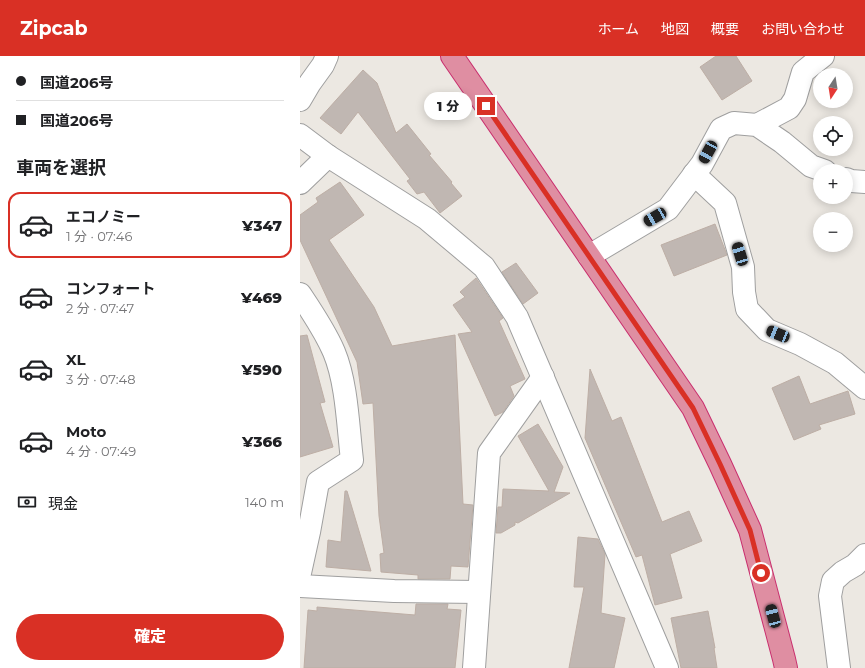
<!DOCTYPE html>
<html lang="ja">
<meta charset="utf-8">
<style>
:root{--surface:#fff;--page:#f6f6f6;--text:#202124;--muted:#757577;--line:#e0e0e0;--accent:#d93025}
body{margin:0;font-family:Montserrat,"Noto Sans JP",sans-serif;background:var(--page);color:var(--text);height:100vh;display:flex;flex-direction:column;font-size:15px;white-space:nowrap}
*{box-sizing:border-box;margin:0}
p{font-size:13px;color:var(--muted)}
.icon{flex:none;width:22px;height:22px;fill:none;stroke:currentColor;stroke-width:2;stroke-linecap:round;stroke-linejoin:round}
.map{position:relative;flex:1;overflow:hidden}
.details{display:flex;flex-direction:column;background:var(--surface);width:300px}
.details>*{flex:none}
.top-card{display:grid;align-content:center;height:88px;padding:0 16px;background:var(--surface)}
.needle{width:26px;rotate:192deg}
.controls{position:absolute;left:513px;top:12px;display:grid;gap:8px}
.controls a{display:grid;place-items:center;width:40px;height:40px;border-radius:50%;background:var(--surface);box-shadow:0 2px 10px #0003;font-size:20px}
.end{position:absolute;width:18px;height:18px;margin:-9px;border:5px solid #d93025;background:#fff;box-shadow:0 0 0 2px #fff}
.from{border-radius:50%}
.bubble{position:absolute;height:28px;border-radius:14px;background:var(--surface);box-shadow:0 2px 10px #0003;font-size:13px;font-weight:800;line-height:28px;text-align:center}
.car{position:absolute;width:12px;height:24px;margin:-12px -6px;border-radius:5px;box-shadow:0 0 3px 1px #0007;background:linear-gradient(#222 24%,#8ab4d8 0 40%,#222 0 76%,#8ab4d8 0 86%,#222 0)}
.top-card b{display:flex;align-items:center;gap:14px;height:38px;font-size:15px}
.top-card b+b{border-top:1px solid var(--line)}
.top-card i{width:10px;height:10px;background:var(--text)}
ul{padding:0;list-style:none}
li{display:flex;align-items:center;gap:12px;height:66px;margin:0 8px 6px;padding:0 8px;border:2px solid transparent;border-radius:12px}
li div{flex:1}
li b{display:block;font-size:15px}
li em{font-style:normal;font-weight:800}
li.on{border-color:var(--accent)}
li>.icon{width:36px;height:36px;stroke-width:1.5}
h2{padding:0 16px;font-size:18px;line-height:48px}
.pay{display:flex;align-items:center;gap:10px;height:44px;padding:0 16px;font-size:15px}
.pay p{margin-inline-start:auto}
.cta{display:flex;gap:8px;margin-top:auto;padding:8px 16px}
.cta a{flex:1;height:46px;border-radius:24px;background:var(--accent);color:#fff;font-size:16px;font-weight:800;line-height:46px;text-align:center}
header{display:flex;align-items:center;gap:24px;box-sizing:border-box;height:56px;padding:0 20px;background:var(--accent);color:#fff}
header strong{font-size:19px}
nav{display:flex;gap:22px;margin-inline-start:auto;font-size:14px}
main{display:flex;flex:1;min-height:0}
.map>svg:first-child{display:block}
.building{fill:#c0b7b2;stroke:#bdaea5}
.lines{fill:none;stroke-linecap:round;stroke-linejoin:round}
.minor-casing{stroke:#9f9f9f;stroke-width:24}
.highway-casing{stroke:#c92f6e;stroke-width:24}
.minor{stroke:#fff;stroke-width:22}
.highway{stroke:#df8ea2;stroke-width:22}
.route{stroke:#d93025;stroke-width:5}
</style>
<header>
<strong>Zipcab</strong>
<nav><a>ホーム</a><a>地図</a><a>概要</a><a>お問い合わせ</a></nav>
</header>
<main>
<section class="details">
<div class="top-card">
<b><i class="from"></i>国道206号</b>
<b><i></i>国道206号</b>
</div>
<h2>車両を選択</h2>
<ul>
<li class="on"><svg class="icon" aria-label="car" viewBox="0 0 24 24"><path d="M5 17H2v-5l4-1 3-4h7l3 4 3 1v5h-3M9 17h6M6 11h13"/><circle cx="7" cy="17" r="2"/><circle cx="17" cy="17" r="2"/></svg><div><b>エコノミー</b><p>1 分 · 07:46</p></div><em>¥347</em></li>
<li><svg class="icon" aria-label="car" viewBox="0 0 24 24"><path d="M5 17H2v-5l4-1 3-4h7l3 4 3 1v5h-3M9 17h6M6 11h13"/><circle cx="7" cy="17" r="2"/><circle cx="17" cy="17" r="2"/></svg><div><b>コンフォート</b><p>2 分 · 07:47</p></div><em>¥469</em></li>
<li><svg class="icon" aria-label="car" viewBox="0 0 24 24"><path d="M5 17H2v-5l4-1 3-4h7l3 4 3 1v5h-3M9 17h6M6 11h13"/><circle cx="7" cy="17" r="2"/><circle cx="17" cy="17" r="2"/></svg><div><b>XL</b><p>3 分 · 07:48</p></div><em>¥590</em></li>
<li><svg class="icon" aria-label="car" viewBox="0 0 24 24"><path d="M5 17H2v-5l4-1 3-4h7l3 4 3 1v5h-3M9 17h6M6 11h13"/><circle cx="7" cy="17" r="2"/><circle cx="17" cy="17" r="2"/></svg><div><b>Moto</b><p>4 分 · 07:49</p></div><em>¥366</em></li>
</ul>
<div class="pay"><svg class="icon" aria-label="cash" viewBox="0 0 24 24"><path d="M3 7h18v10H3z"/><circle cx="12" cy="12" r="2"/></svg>現金<p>140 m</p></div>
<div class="cta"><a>確定</a></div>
</section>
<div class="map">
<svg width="565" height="612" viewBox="0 0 565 612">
<rect width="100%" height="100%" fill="#ece8e2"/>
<!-- building -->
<g class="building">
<polygon points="416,0 436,0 452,25 422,44 400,11"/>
<polygon points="63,14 77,27 96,77 107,68 131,98 129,99 152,126 151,127 162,140 140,157 124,136 117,138 107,125 110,123 58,56 41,78 20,62"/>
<polygon points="40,126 64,159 29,184 74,251 92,290 155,279 163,448 173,449 168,511 151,510 150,523 118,523 118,519 81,516 80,498 84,497 79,460 73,347 63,348 57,306 0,184 0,159 18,146 16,142"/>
<polygon points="415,168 427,199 374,220 361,189"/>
<polygon points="216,207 238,237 223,248 202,216"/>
<polygon points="176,222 203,262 199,265 225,323 210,330 214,340 203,356 195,360 158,278 172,276 153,249 165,241 160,236"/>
<polygon points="7,279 25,346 20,347 33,391 0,401 0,280"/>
<polygon points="290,313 312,365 321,361 362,466 389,455 402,485 370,498 382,542 355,549 342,499 336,501 285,382"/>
<polygon points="499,320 510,348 548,335 555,358 519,369 521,373 494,384 472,332"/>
<polygon points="238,368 263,411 254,436 270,437 218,467 215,466 215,469 201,477 196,477 198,451 202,451 203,433 249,435 218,380"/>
<polygon points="45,435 47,435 71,515 26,511 28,484 41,486"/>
<polygon points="278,481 298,483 305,498 301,557 325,562 314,612 269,612 284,531 274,531"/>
<polygon points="116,548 148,548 147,553 161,554 155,612 4,612 8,554 17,555 17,551 115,559"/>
<polygon points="408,555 415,592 414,592 417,612 381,612 371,562"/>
</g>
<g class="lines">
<defs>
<g id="minor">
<polyline points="0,44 10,27 23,9 27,0"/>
<polyline points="457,69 489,52 495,43 503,16 523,0"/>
<polyline points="0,79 28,100 127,163 184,211 217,261 367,612"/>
<polyline points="394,118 425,147 443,211 444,236 447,253 467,274 500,288 535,307 565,332"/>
<polyline points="546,123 551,125 565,126"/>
<polyline points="0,127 28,100"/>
<polyline points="289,200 368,153 402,108 421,73 434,67 457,69 482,86 511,110 525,115"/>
<path d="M0 238C12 256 25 275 34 296 47 327 48 371 52 404L18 426 9 476 0 517"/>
<polyline points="0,530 94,535 179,536"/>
<polyline points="174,612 189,397 243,321"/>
<polyline points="539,612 530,540 533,525 543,516 555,509 565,499"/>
</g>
<polyline id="highway" points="152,0 393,352 420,408 450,474 484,603 486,612"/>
</defs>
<!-- minor casing -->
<use href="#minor" class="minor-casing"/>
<!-- highway casing -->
<use href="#highway" class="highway-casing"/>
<!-- minor -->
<use href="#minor" class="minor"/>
<!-- highway -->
<use href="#highway" class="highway"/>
</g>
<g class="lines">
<!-- route -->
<polyline class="route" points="186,50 393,352 420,408 450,474 461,517"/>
</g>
</svg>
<div class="controls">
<a><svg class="needle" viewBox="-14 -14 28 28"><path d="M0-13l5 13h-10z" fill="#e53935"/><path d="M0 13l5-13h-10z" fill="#757577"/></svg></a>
<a><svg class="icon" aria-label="locate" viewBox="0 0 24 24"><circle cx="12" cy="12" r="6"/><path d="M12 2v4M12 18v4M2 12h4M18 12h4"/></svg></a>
<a>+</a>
<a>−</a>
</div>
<i class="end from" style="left:461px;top:517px"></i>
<i class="end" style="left:186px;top:50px"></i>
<div class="bubble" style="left:124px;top:36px;width:48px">1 分</div>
<i class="car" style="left:408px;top:96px;rotate:209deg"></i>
<i class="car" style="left:355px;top:161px;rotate:240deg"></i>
<i class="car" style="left:440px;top:198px;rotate:343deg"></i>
<i class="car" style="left:478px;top:278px;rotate:292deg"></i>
<i class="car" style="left:473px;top:560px;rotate:345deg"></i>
</div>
</main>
